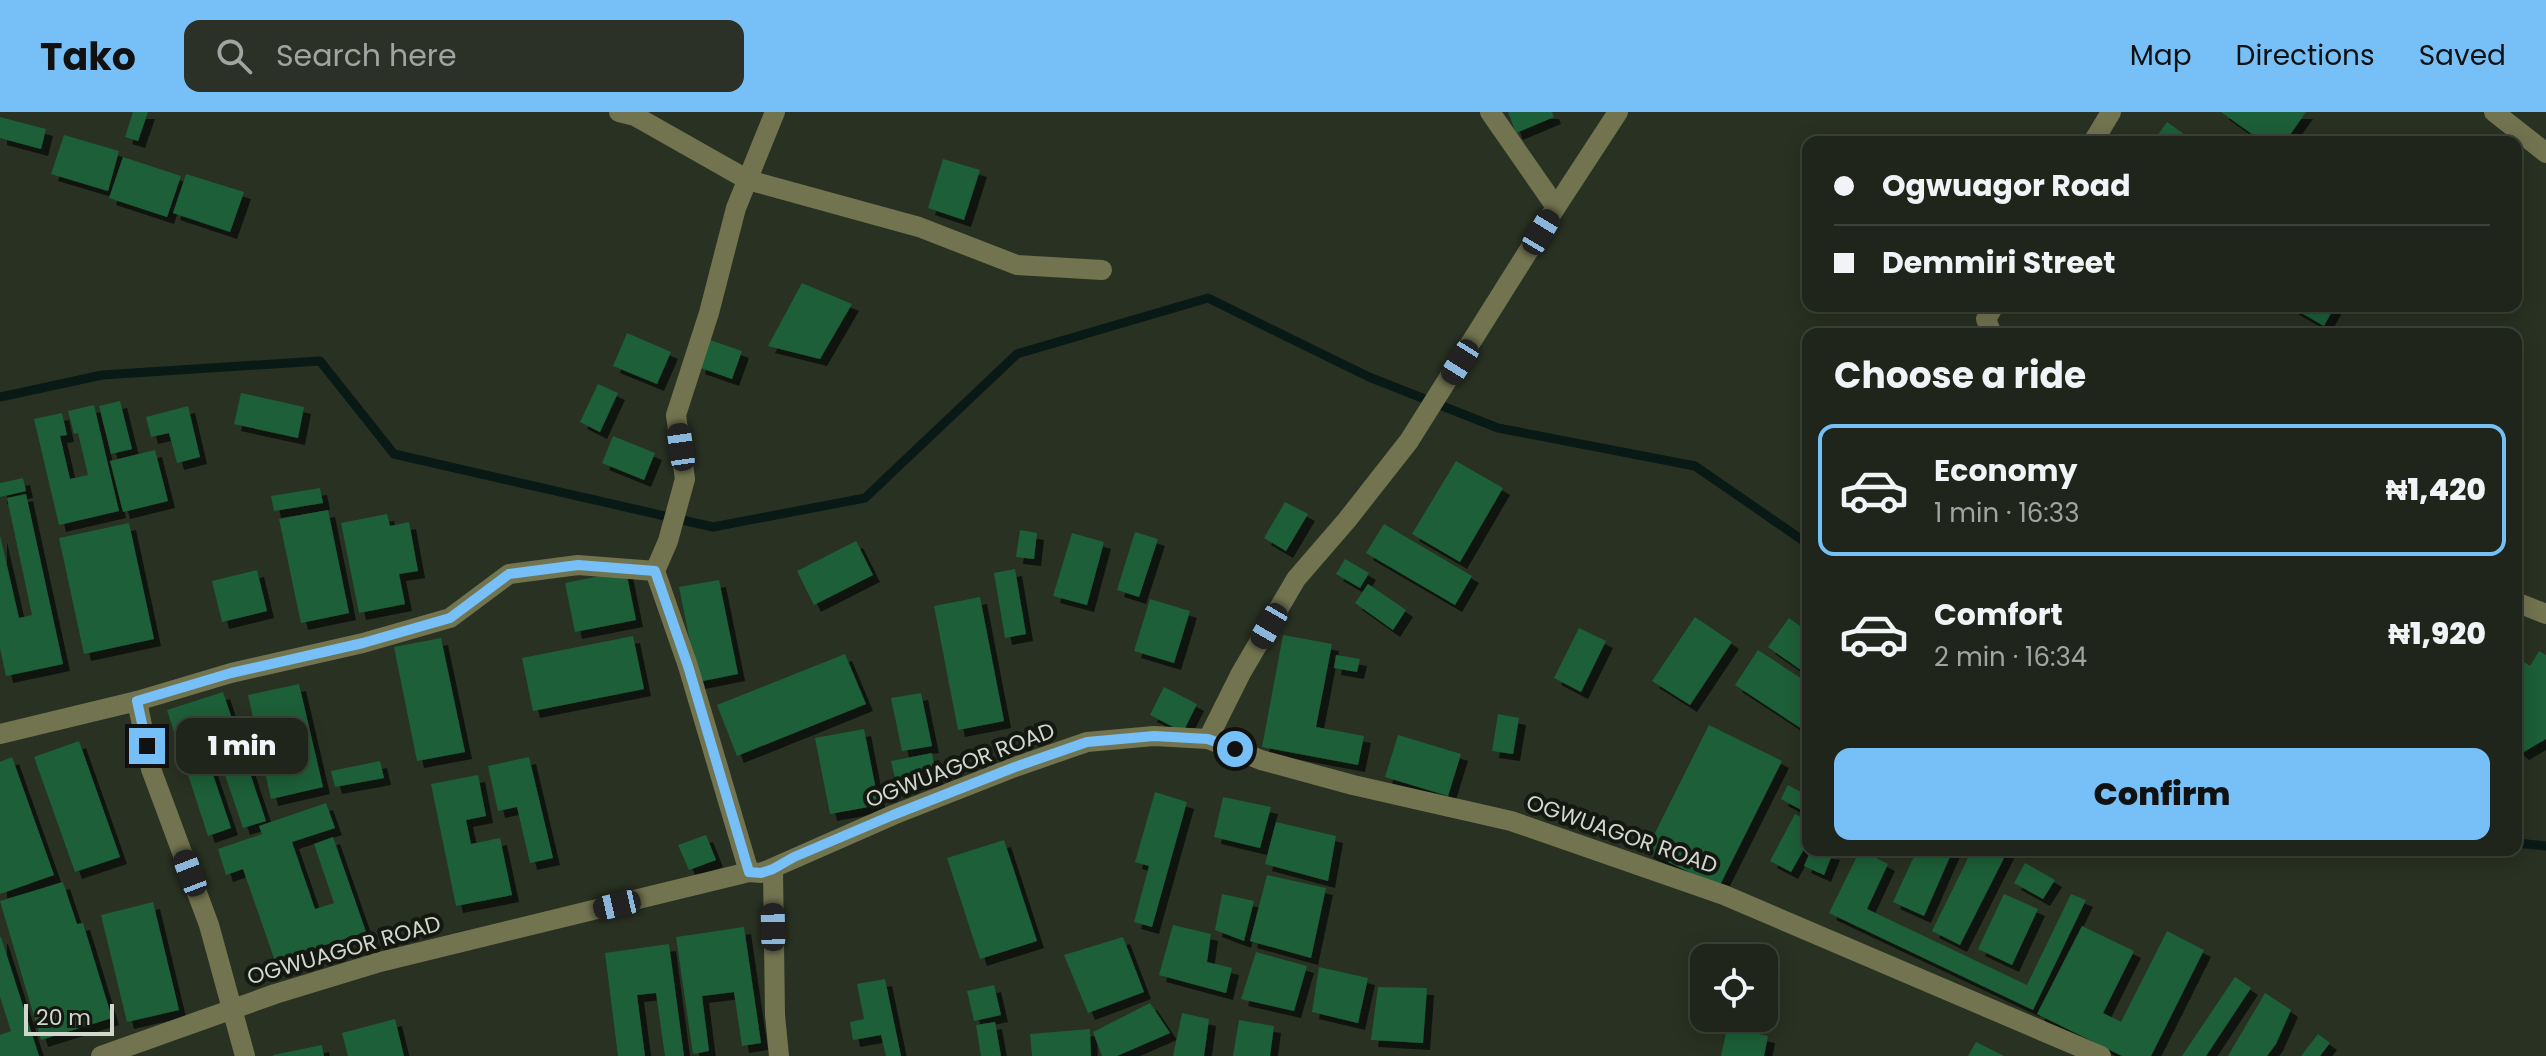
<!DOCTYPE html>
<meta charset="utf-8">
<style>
:root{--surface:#1f251a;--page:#2c3127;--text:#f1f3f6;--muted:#a1a5a2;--line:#3c4239;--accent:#76c0f7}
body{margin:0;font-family:Poppins,sans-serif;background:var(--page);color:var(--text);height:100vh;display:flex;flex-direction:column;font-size:30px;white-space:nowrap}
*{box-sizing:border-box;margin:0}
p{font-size:26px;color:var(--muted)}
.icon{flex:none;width:44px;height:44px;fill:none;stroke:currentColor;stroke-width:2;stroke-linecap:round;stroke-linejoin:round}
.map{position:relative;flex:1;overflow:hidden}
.details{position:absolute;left:1802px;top:216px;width:720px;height:528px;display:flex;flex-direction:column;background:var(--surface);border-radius:16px;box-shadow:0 4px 20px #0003,0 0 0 2px var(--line)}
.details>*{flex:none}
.guide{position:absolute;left:1802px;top:24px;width:720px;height:176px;border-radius:16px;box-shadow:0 4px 20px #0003,0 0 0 2px var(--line);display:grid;align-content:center;height:176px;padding:0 32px;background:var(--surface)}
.fabs{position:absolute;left:1690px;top:832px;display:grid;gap:16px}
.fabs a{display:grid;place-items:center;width:88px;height:88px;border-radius:16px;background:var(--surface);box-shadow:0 4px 20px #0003,0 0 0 2px var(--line);font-size:40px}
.scale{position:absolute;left:24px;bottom:20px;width:90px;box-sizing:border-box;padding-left:8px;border:4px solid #d1d7cd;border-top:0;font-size:22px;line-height:28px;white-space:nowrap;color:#d1d7cd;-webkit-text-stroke:6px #141811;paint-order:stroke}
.end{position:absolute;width:36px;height:36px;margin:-18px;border:10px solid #76c0f7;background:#111;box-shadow:0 0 0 4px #111}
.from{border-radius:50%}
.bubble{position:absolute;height:56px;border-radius:16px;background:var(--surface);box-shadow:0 4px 20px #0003,0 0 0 2px var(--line);font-size:26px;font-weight:800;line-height:56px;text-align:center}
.car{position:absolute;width:24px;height:48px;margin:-24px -12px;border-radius:10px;box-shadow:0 0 6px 2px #0007;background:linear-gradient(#222 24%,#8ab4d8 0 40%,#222 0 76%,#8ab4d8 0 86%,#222 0)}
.guide b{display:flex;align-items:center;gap:28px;height:76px;font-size:30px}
.guide b+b{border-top:2px solid var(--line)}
.guide i{width:20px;height:20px;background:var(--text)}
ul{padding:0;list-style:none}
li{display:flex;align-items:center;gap:24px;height:132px;margin:0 16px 12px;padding:0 16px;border:4px solid transparent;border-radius:16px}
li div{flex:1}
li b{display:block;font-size:30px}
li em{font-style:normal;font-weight:800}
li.active{border-color:var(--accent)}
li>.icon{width:72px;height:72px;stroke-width:1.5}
h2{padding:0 32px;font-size:36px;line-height:96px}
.button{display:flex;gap:16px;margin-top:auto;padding:16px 32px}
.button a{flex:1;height:92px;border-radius:16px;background:var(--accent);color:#111;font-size:32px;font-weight:800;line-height:92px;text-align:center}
header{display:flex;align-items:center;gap:48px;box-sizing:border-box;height:112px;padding:0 40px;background:var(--accent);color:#111}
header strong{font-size:38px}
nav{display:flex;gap:44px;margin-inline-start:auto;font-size:28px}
.search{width:560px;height:72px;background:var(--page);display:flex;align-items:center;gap:20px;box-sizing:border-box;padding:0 28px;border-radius:16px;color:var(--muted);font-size:30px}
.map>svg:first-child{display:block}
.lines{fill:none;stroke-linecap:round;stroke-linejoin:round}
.stream{stroke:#091915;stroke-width:9}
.building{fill:#1b5f39;filter:url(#shadow)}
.minor{stroke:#727450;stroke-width:20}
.route{stroke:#76c0f7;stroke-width:10}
.labels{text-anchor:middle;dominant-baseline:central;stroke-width:8;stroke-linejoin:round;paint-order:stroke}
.street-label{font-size:22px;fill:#d1d7cd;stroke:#141811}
</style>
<header>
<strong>Tako</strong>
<div class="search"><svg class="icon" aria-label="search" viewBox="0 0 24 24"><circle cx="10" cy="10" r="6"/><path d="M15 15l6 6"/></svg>Search here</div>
<nav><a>Map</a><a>Directions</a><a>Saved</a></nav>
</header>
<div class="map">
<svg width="2546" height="944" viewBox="0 0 2546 944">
<defs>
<filter id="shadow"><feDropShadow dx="7" dy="7" stdDeviation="0" flood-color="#0009"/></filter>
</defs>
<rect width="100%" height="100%" fill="#293122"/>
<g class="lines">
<!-- stream -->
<g class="stream">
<polyline points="0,285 102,263 320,249 394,342 713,415 865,386 1017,242 1208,186 1369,265 1498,316 1695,354 1808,432"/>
<polyline points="2516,731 2546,734"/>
</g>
</g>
<!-- building -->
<g class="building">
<polygon points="133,0 148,0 138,29 125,25"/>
<polygon points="1508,0 1552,0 1554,5 1516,21"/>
<polygon points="2221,0 2306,0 2285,30 2263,30"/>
<polygon points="0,5 46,17 41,37 0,26"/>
<polygon points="2167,10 2195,30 2153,30"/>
<polygon points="64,23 119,39 108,79 51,62"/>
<polygon points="123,45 181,64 167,105 109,86"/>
<polygon points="943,47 980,58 964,108 928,96"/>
<polygon points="186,62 244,80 230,120 173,101"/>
<polygon points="802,171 852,192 820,247 768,234"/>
<polygon points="2289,194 2335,194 2324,214"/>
<polygon points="627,221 671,240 657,272 613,254"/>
<polygon points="707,227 742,239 732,267 698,255"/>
<polygon points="598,272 618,281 600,320 580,310"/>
<polygon points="241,281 304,295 298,326 234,312"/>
<polygon points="120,289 132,337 111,342 99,294"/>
<polygon points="94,293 119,399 59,413 34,307 62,301 67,323 60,324 70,367 88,363 78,321 74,322 68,299"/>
<polygon points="188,294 200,345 177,351 169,321 151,325 146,305"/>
<polygon points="613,324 655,341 644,368 602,351"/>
<polygon points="155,338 168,389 123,400 110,349"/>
<polygon points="1456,349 1503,376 1460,450 1412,422"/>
<polygon points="23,366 26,379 0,385 0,371"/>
<polygon points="320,376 323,391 274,399 271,384"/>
<polygon points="26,382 63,552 6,564 0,536 0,423 19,506 32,503 7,386"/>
<polygon points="1285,390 1308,402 1286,439 1264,426"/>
<polygon points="328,398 349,501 301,511 279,407"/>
<polygon points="387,402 390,414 409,410 418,459 399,462 405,492 359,501 341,411"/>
<polygon points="129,411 154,527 84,542 59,426"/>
<polygon points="1384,412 1472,464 1455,493 1366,441"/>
<polygon points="1020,418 1037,421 1034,447 1016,445"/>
<polygon points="1135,420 1158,427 1139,485 1117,478"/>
<polygon points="1072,421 1104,430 1087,493 1053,484"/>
<polygon points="856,429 873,463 814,493 797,459"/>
<polygon points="1345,447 1369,461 1360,476 1336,462"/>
<polygon points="1015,457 1026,522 1005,526 994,461"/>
<polygon points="257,458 267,499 222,510 212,469"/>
<polygon points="626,459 636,508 575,520 565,471"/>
<polygon points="719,468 738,562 698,570 679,475"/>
<polygon points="1368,472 1406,498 1393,518 1355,491"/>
<polygon points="980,485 1004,609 958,618 934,494"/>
<polygon points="1150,487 1190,499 1174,551 1134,539"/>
<polygon points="1695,505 1732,530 1690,593 1652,569"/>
<polygon points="1789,506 1808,520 1808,563 1768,535"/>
<polygon points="1579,516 1606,529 1581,580 1554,566"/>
<polygon points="1283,523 1332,532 1316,615 1364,624 1358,653 1262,635"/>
<polygon points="633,524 644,577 533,599 522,546"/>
<polygon points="441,526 465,640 417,649 394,535"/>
<polygon points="1758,538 1808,571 1808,621 1735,573"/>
<polygon points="2539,539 2546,543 2546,627 2522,641 2516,636 2516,545 2530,554"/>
<polygon points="845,542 866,592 737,644 717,593"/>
<polygon points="1336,543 1360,547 1357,560 1334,556"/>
<polygon points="299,572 323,675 271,687 248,583"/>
<polygon points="1164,575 1197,592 1183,620 1150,603"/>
<polygon points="223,580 266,709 243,716 218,642 207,645 231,716 208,724 167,598"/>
<polygon points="921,581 932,634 902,639 891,586"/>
<polygon points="1498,602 1519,606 1513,642 1492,639"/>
<polygon points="1709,613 1782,649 1719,775 1646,739"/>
<polygon points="864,617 879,693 830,702 815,626"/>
<polygon points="1398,623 1461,642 1448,684 1385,665"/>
<polygon points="79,629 120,745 75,760 34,645"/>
<polygon points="932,641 937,667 897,675 891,649"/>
<polygon points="12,645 54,763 0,782 0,650"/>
<polygon points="529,645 553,746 530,751 517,695 498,699 488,654"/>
<polygon points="380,649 384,666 335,675 331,659"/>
<polygon points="478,663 486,704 466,708 471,732 500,726 512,783 456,794 431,672"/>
<polygon points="1788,673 1808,684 1807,701 1781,687"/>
<polygon points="1155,680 1187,690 1152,815 1134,810 1149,754 1135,750"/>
<polygon points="1223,685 1271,695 1260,736 1214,725"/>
<polygon points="326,691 335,716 292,730 315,797 334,791 314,732 333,725 366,820 275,849 243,757 226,763 218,737 262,722 259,714"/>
<polygon points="1795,702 1808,709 1808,730 1791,760 1770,749"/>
<polygon points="1276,710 1336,724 1328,769 1265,752"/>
<polygon points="706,723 716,748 689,758 678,733"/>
<polygon points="1004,728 1037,829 980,847 947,746"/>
<polygon points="1811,738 1833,741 1824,763 1804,754"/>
<polygon points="1860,738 1888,752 1867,797 2027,873 2071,782 2086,788 2033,898 1829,801"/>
<polygon points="1917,738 1953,738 1924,804 1893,790"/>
<polygon points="1972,738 2008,738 1960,833 1932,819"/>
<polygon points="2025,751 2055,768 2043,787 2014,771"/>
<polygon points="1267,763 1326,776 1311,846 1250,829"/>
<polygon points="63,770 77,812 83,811 112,906 41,928 0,789"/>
<polygon points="1222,782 1254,789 1244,829 1215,818"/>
<polygon points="2004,782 2038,797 2012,853 1978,837"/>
<polygon points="153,790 179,898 127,910 101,803"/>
<polygon points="1173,813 1211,822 1207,850 1232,856 1226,881 1159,863"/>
<polygon points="2082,814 2134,839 2103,901 2121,910 2167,819 2204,838 2151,944 2122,944 2037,902"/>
<polygon points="744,815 761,931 742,934 734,880 702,884 709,939 693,942 676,825"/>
<polygon points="0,825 1,825 39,944 0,944 0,923 11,919 0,885"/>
<polygon points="1123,825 1144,880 1088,901 1064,843"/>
<polygon points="669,832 684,944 665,944 656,881 637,883 645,944 618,944 605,841"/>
<polygon points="1256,840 1307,854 1294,899 1241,887"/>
<polygon points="1319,855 1368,866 1358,911 1312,900"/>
<polygon points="2235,865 2251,876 2206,944 2182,944"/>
<polygon points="885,867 901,944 886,944 881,923 853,928 850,910 864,907 857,872"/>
<polygon points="994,873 1001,903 974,909 967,879"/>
<polygon points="1378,875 1427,876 1423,931 1371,928"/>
<polygon points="2265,881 2291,898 2276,932 2267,944 2228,944"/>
<polygon points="1150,891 1170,921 1117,944 1102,944 1093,920"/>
<polygon points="1182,901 1209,907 1204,944 1173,944"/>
<polygon points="395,907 404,944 348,944 342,921"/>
<polygon points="1239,908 1274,914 1270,944 1233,944"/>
<polygon points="995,910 1001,944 981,944 976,913"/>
<polygon points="1727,916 1768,924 1764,944 1721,944"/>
<polygon points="1090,917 1091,944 1032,944 1030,922"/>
<polygon points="2318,922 2330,931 2320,944 2301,944"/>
<polygon points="1976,930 2004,944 1968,944"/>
<polygon points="322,933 324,944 273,944 273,943"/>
</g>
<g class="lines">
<!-- minor -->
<g class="minor">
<polyline points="619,0 635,4 748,68 919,115 1017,153 1102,158"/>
<polyline points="1490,0 1556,95"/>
<polyline points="2494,0 2546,41"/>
<polyline points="2093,30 2111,0"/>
<polyline points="1992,222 1986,207 1994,194"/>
<polyline points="2516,490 2546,502"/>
<polyline points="137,589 231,561 363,531 450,506 509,462 578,453 655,459"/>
<polyline points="0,622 137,589 151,657 209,813 245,944"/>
<polyline points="1208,627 1241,561 1296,467 1347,408 1409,329 1556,95 1618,0"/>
<polyline points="773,757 775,903 779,944"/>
<polyline points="749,760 688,554 655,459 668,429 685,367 676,303 709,201 736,96 775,0"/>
<polyline points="101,944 275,882 380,850 749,760 761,761 893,703 1015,655 1087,630 1154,624 1208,627 1261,648 1353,673 1511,709 1724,783 2101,944"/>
</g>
</g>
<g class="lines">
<!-- route -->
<polyline class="route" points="147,634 137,589 231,561 363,531 450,506 509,462 578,453 655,459 688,554 749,760 761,761 773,757 794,745 893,703 1015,655 1087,630 1154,624 1208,627 1235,637"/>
</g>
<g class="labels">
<!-- street labels -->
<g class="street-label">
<text transform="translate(960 653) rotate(-21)">OGWUAGOR ROAD</text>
<text transform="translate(1622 722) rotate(19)">OGWUAGOR ROAD</text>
<text transform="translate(344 838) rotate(-16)">OGWUAGOR ROAD</text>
</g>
</g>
</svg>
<div class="fabs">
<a><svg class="icon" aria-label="locate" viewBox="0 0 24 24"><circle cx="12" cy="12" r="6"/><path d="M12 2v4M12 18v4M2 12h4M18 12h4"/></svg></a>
</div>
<div class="scale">20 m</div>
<i class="end from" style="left:1235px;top:637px"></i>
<i class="end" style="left:147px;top:634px"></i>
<div class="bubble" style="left:176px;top:606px;width:132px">1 min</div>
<i class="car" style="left:1541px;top:120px;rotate:31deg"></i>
<i class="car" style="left:1460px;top:250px;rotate:212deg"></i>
<i class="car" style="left:681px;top:335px;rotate:352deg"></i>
<i class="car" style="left:1269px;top:514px;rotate:210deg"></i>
<i class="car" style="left:190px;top:761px;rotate:339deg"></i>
<i class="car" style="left:617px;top:793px;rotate:257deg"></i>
<i class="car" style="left:773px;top:815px;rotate:359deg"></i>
<div class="guide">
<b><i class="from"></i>Ogwuagor Road</b>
<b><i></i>Demmiri Street</b>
</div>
<section class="details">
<h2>Choose a ride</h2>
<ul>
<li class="active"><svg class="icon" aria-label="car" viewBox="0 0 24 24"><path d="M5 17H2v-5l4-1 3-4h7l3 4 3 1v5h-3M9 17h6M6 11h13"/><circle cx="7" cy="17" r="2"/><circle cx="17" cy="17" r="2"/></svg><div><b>Economy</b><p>1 min · 16:33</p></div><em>₦1,420</em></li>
<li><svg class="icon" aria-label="car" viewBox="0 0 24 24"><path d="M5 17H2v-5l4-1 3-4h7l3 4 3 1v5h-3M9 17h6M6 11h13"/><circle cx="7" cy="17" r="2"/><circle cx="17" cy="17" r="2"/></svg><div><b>Comfort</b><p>2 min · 16:34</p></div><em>₦1,920</em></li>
</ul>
<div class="button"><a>Confirm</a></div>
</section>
</div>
